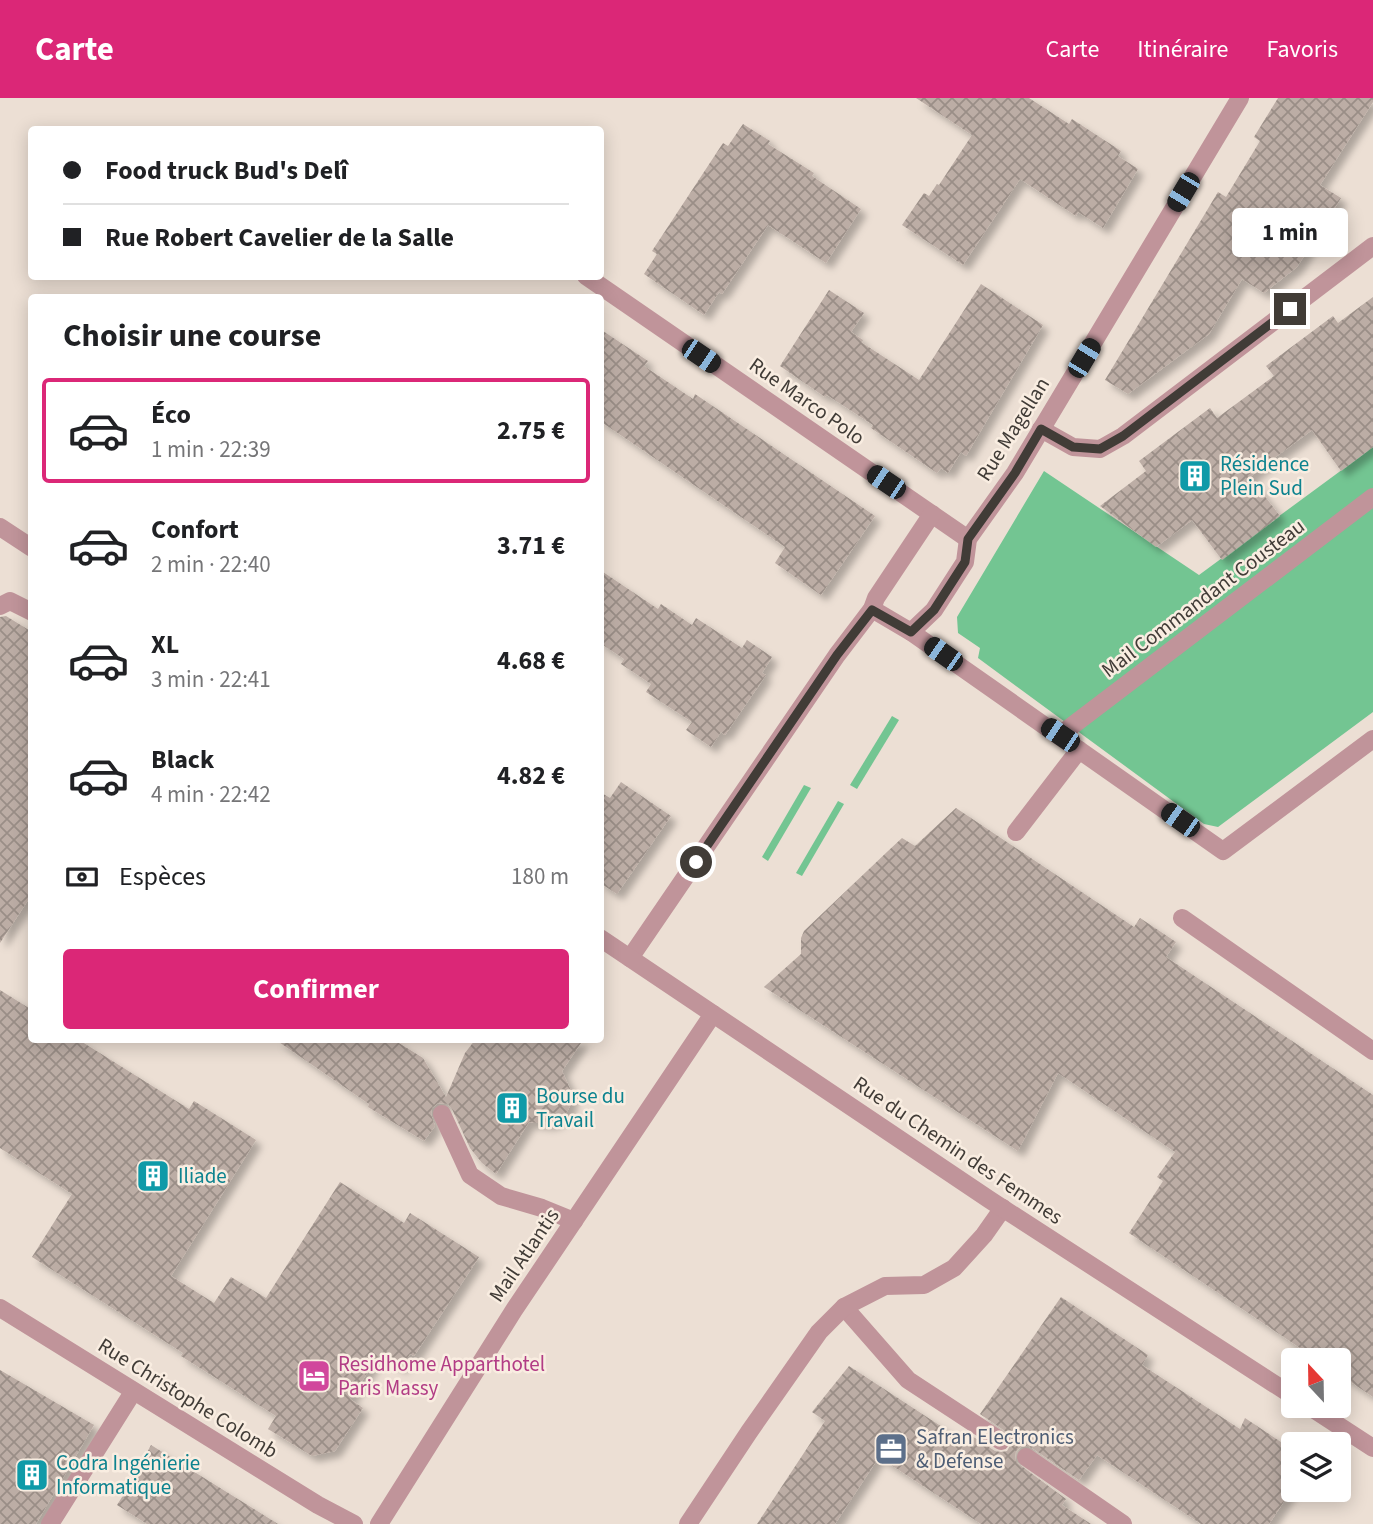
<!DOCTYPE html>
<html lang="fr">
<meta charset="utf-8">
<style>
:root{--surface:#fff;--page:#f2f2f2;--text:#202124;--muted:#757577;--line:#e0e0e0;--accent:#db2777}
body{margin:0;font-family:"Source Sans 3",sans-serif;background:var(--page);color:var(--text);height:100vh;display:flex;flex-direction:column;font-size:26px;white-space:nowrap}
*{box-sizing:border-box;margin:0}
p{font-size:23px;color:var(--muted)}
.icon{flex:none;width:38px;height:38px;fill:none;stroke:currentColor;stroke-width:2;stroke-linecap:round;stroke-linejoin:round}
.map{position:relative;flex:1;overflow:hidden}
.side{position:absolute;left:28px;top:196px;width:576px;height:749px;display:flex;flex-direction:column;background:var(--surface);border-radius:7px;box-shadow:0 4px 18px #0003}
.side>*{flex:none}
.guide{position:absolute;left:28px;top:28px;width:576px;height:154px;border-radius:7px;box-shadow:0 4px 18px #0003;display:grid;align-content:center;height:154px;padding:0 35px;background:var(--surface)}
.needle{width:46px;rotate:338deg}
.fabs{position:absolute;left:1281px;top:1250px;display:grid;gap:14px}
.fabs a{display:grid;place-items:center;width:70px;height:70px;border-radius:7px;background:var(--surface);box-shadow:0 4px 18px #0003;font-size:35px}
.end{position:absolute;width:32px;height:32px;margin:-16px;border:9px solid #413c37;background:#fff;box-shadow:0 0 0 4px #fff}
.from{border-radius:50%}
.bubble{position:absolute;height:49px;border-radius:7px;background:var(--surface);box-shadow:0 4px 18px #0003;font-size:23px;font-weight:700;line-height:49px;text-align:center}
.car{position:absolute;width:21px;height:42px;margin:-21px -10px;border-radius:9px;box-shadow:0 0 5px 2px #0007;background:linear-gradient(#222 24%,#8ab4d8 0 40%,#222 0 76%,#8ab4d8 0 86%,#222 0)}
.guide b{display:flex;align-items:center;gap:24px;height:66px;font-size:26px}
.guide b+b{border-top:2px solid var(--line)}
.guide i{width:18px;height:18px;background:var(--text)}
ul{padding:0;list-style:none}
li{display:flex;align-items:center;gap:21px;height:105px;margin:0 14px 10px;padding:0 21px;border:4px solid transparent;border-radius:7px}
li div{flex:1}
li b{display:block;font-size:26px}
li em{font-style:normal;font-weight:700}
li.current{border-color:var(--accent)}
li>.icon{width:63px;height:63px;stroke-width:1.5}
h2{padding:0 35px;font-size:32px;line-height:84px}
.pay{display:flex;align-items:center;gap:18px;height:77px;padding:0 35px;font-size:26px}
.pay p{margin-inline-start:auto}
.action{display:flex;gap:14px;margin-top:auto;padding:14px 35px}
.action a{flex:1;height:80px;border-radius:7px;background:var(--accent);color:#fff;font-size:28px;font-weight:700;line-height:80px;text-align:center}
header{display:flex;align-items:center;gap:42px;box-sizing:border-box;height:98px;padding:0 35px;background:var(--accent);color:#fff}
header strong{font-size:33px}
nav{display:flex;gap:38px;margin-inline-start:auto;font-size:24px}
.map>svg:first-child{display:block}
.grass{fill:#73c592}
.building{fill:url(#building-cross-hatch);filter:url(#shadow)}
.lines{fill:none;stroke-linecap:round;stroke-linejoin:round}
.service{stroke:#c0949a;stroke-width:18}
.pedestrian{stroke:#c0949a;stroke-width:18}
.minor{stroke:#c0949a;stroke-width:18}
.tertiary{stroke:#c0949a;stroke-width:18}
.route{stroke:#413c37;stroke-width:9}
.labels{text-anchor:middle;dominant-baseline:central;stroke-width:5;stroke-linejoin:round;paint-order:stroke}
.street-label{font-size:21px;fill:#413c37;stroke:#f9ede1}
.culture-label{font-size:21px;fill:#0d838f;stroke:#f9ede1;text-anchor:start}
.hotel-label{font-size:21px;fill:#b23c85;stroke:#f9ede1;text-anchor:start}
.service-label{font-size:21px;fill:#4e5e75;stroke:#f9ede1;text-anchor:start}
</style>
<header>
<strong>Carte</strong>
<nav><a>Carte</a><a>Itinéraire</a><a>Favoris</a></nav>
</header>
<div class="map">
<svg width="1373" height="1426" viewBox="0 0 1373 1426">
<defs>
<pattern id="building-cross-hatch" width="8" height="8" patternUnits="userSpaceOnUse" patternTransform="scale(1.75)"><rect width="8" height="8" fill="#bcada5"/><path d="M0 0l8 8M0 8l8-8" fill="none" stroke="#9a8e87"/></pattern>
<filter id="shadow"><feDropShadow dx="6" dy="6" stdDeviation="3.5" flood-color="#0004"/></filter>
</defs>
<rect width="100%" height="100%" fill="#ecdfd4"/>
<!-- grass -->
<g class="grass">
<polygon points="1373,349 1373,614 1218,729 1204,726 978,560 980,550 958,535 957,519 1044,373 1199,477"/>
<polygon points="892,618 899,622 857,691 850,687"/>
<polygon points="804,687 811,690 768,763 762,759"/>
<polygon points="838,703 844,706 802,778 796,775"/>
</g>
<!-- building -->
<g class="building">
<polygon points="916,0 1029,0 1069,26 1072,21 1121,53 1118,58 1138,71 1103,130 1078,114 1076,118 1020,81 963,167 902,127 924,95 929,98 937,86 939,87 972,37"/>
<polygon points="1278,0 1373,0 1373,4 1320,87 1341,100 1297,169 1264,195 1242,181 1209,236 1128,296 1105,282 1218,94 1226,99 1260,43 1254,39"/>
<polygon points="743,26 770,43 768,46 814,75 812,78 861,111 826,165 768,127 722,196 719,194 704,217 644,176 657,156 652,153 723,45 728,48"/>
<polygon points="981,186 1043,227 966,358 961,354 948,375 941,370 937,375 871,330 873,327 827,297 825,299 780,268 829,192 864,215 851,234 863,242 861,244 919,282"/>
<polygon points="1373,199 1373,349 1341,373 1312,332 1273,361 1250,379 1280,418 1222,462 1192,422 1156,449 1100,408 1146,373 1139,363 1210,310 1217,320 1274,278 1266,268 1333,218 1338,225"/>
<polygon points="600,231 648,263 644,268 693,301 695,296 875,418 821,497 775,465 785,449 600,323"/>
<polygon points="600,472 658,511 661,506 692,527 696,520 742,550 747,542 772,559 762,575 766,577 725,637 721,634 711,649 686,632 692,624 646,594 651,586 621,566 624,561 600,545"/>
<polygon points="6,518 32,534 32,796 0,845 0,519"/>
<polygon points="621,684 671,718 617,796 600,785 600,694 610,700"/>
<polygon points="956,710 1134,829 1140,820 1176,844 1166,859 1373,997 1373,1299 1339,1276 1339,1262 1318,1262 1129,1135 1163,1083 1157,1079 1175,1054 1058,975 1018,1053 764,889 801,856 801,840 804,833 888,753 902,740 915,748"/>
<polygon points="0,892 32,912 32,942 79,942 189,1011 194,1003 256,1042 171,1178 214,1205 231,1179 266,1200 340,1084 404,1125 410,1115 479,1159 414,1258 410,1256 401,1270 380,1256 350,1301 363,1310 335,1353 312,1358 268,1331 276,1318 181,1258 183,1255 32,1159 72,1096 0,1050"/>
<polygon points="276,942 394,942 423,960 446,999 465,955 475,942 583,942 562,973 572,995 571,1006 567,1014 559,1022 553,1025 547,1026 529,1024 496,1076 482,1065 470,1050 452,1011 448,1006 438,1005 432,1010 431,1016 435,1028 424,1043 368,1009 369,1006"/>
<polygon points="1061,1199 1148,1257 1142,1267 1240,1331 1245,1320 1293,1352 1293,1390 1269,1426 1201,1426 1097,1357 1079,1382 1032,1350 1026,1348 1021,1349 1016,1353 1015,1359 1016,1364 1066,1401 1062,1407 1091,1426 981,1426 879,1359 835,1426 757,1426 825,1323 812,1314 849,1268 962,1342 967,1335 995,1353 1001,1354 1007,1353 1012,1344 1011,1337 980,1316"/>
<polygon points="0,1272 94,1327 36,1426 0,1426"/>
<polygon points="151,1347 278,1426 147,1426 117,1407 134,1380"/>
</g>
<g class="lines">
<!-- service -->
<g class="service">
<polyline points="0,508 10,503 32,514"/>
<polyline points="1016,734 1079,652"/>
<polyline points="1182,820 1373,953"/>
<polyline points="442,1016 470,1077 501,1098 542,1110 574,1123"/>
<polyline points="844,1209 908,1282 1001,1343"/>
<polyline points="1026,1359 1123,1426"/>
<polyline points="50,1426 133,1294"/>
<polyline points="688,1426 749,1334 819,1234 844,1209 885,1188 924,1187 954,1170 984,1137 1003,1110"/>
</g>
<!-- pedestrian -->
<polyline class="pedestrian" points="1060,637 1373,399"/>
<!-- minor -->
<g class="minor">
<polyline points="586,178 968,441"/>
<polyline points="1041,331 1073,349 1100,351 1123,338 1373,148"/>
<polyline points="872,511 911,534 934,512 965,464 968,441 1015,375 1240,0"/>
<polyline points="911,534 1223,753 1373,641"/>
<polyline points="630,860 837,557 872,511 876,500 932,416"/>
<polyline points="0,1210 318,1407 354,1426"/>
<polyline points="379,1426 514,1212 713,916"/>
</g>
<!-- tertiary -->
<g class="tertiary">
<polyline points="0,429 32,450"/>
<polyline points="600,840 990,1102 1293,1298"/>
<polyline points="1307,1307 1373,1350"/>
</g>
</g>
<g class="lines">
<!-- route -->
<polyline class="route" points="696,764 837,557 872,512 911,534 934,512 965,464 968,441 1015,375 1041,331 1073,349 1100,351 1123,338 1290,211"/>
</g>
<!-- icons -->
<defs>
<symbol id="building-square" viewBox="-11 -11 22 22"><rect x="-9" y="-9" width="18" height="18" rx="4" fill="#0f9aa8" stroke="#f9ede1"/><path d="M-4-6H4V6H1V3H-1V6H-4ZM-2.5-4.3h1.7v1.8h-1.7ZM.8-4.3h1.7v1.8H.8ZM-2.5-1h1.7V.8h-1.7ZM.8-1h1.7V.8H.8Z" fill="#fff"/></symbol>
<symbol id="hotel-square" viewBox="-11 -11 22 22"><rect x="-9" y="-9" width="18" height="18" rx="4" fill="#d1479c" stroke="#f9ede1"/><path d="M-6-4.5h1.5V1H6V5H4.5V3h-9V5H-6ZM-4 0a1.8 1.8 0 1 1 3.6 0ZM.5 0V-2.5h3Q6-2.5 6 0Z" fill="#fff"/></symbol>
<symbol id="office-square" viewBox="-11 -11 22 22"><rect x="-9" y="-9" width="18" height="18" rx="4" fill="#5c6f8a" stroke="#f9ede1"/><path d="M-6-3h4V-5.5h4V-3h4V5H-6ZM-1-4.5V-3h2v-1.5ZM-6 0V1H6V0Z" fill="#fff"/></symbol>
</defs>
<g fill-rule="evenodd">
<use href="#building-square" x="1176" y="359" width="38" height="38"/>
<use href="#building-square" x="493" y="991" width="38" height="38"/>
<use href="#building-square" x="134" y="1059" width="38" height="38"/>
<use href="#hotel-square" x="295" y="1259" width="38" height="38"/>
<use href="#office-square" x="872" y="1332" width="38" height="38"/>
<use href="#building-square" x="13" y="1358" width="38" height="38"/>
</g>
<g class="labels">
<!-- street labels -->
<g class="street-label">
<text transform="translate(807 303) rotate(35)">Rue Marco Polo</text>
<text transform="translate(1013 331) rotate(-58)">Rue Magellan</text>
<text transform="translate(1203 500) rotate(-37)">Mail Commandant Cousteau</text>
<text transform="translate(958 1052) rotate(34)">Rue du Chemin des Femmes</text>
<text transform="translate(524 1157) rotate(-56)">Mail Atlantis</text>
<text transform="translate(188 1300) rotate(32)">Rue Christophe Colomb</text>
</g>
<!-- culture labels -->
<g class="culture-label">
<text x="1220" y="366">Résidence<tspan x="1220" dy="24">Plein Sud</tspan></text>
<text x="536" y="998">Bourse du<tspan x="536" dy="24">Travail</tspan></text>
<text x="178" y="1078">Iliade</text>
<text x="56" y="1365">Codra Ingénierie<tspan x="56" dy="24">Informatique</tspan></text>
</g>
<!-- hotel labels -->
<g class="hotel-label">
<text x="338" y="1266">Residhome Apparthotel<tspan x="338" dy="24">Paris Massy</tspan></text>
</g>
<!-- service labels -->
<g class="service-label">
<text x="916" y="1339">Safran Electronics<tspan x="916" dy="24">&amp; Defense</tspan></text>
</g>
</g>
</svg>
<div class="fabs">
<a><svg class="needle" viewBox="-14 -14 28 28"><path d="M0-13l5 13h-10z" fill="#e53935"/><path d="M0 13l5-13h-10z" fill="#757577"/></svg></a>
<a><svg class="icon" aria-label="layers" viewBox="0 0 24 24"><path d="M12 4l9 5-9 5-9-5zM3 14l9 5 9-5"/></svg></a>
</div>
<i class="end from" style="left:696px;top:764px"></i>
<i class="end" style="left:1290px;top:211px"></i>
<div class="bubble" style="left:1232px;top:110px;width:116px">1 min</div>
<i class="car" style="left:1183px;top:94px;rotate:211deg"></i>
<i class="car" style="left:701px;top:258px;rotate:124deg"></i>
<i class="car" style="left:1084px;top:260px;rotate:31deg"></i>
<i class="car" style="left:886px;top:384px;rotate:304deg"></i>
<i class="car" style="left:943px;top:556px;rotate:305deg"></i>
<i class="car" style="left:1060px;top:637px;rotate:304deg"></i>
<i class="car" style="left:1180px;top:722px;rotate:305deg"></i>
<div class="guide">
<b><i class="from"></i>Food truck Bud's Delî</b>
<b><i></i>Rue Robert Cavelier de la Salle</b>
</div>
<section class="side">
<h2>Choisir une course</h2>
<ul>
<li class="current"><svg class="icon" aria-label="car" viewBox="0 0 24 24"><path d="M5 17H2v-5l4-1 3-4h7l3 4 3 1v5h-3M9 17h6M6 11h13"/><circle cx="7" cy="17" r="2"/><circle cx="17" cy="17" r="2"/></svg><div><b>Éco</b><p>1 min · 22:39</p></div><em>2.75 €</em></li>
<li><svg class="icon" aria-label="car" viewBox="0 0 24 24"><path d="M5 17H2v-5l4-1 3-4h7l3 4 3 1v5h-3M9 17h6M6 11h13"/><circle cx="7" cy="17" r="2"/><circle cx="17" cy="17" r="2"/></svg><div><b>Confort</b><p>2 min · 22:40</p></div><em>3.71 €</em></li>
<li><svg class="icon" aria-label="car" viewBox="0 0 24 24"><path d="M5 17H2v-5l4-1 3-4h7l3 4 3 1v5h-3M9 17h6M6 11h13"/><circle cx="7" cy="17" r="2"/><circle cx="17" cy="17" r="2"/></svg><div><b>XL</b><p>3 min · 22:41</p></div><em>4.68 €</em></li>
<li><svg class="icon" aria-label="car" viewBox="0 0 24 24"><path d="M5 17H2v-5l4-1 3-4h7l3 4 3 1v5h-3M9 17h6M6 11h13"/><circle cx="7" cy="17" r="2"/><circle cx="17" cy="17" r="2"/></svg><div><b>Black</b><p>4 min · 22:42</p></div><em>4.82 €</em></li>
</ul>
<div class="pay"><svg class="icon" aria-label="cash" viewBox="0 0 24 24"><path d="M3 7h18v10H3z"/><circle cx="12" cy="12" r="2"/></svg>Espèces<p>180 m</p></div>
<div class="action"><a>Confirmer</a></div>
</section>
</div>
